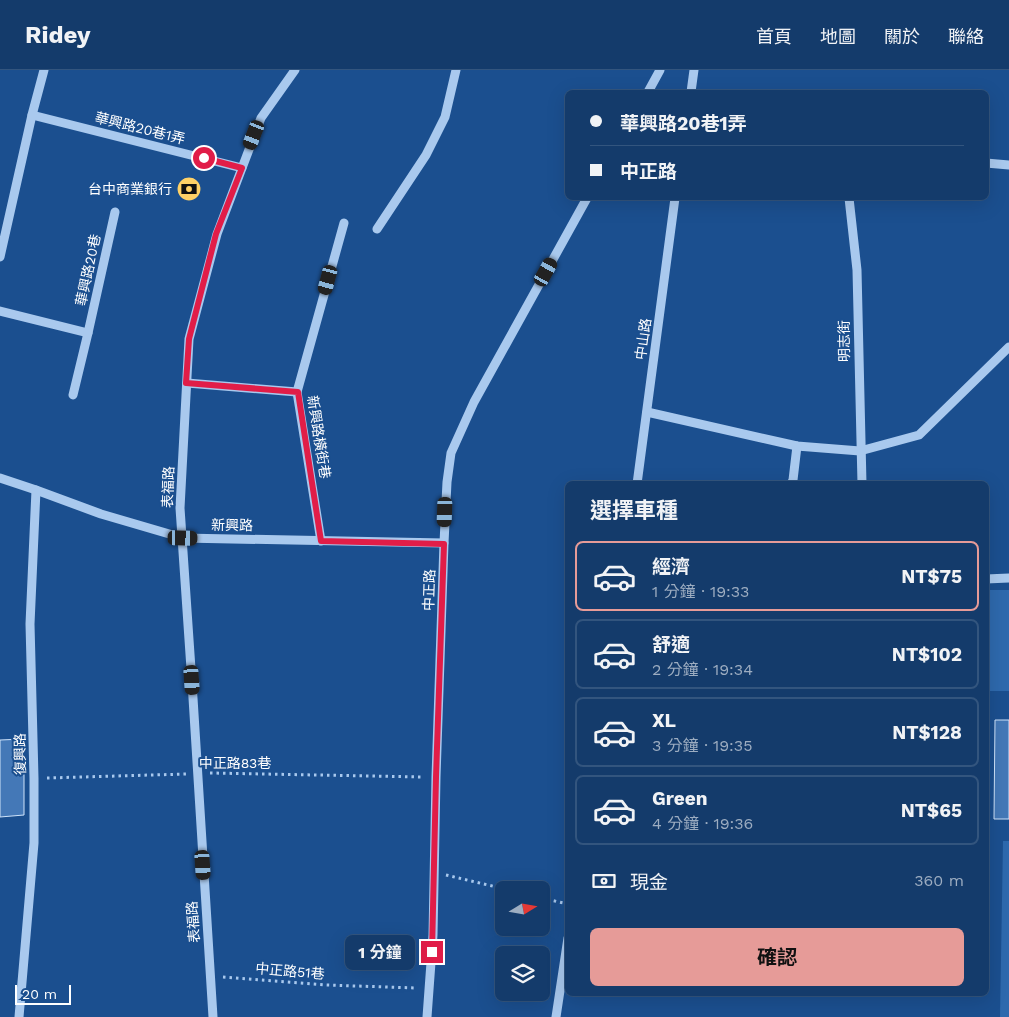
<!DOCTYPE html>
<html lang="zh-TW">
<meta charset="utf-8">
<style>
:root{--surface:#143b6b;--page:#214673;--text:#f1f3f6;--muted:#9dadc1;--line:#33557e;--accent:#e69b98}
body{margin:0;font-family:"Work Sans","Noto Sans TC",sans-serif;background:var(--page);color:var(--text);height:100vh;display:flex;flex-direction:column;font-size:19px;white-space:nowrap}
*{box-sizing:border-box;margin:0}
p{font-size:16px;color:var(--muted)}
.icon{flex:none;width:28px;height:28px;fill:none;stroke:currentColor;stroke-width:2;stroke-linecap:round;stroke-linejoin:round}
.map{position:relative;flex:1;overflow:hidden}
.sheet{position:absolute;left:565px;top:411px;width:424px;height:515px;display:flex;flex-direction:column;background:var(--surface);border-radius:8px;box-shadow:0 5px 20px #0002,0 0 0 1px var(--line)}
.sheet>*{flex:none}
.guide{position:absolute;left:565px;top:20px;width:424px;height:110px;border-radius:8px;box-shadow:0 5px 20px #0002,0 0 0 1px var(--line);display:grid;align-content:center;height:110px;padding:0 25px;background:var(--surface)}
.needle{width:32px;rotate:79deg}
.tools{position:absolute;left:495px;top:811px;display:grid;gap:10px}
.tools a{display:grid;place-items:center;width:55px;height:55px;border-radius:8px;background:var(--surface);box-shadow:0 5px 20px #0002,0 0 0 1px var(--line);font-size:25px}
.scale{position:absolute;left:15px;bottom:12px;width:56px;box-sizing:border-box;padding-left:5px;border:2px solid #fff;border-top:0;font-size:14px;line-height:18px;white-space:nowrap;color:#fff;-webkit-text-stroke:4px #1b4f8f;paint-order:stroke}
.end{position:absolute;width:22px;height:22px;margin:-11px;border:6px solid #e11d48;background:#fff;box-shadow:0 0 0 2px #fff}
.from{border-radius:50%}
.bubble{position:absolute;height:35px;border-radius:8px;background:var(--surface);box-shadow:0 5px 20px #0002,0 0 0 1px var(--line);font-size:16px;font-weight:700;line-height:35px;text-align:center}
.car{position:absolute;width:15px;height:30px;margin:-15px -8px;border-radius:6px;box-shadow:0 0 4px 1px #0007;background:linear-gradient(#222 24%,#8ab4d8 0 40%,#222 0 76%,#8ab4d8 0 86%,#222 0)}
.guide b{display:flex;align-items:center;gap:18px;height:48px;font-size:19px}
.guide b+b{border-top:1px solid var(--line)}
.guide i{width:12px;height:12px;background:var(--text)}
ul{padding:0;list-style:none}
li{display:flex;align-items:center;gap:15px;height:70px;margin:0 10px 8px;padding:0 15px;border:2px solid var(--line);border-radius:8px}
li div{flex:1}
li b{display:block;font-size:19px}
li em{font-style:normal;font-weight:700}
li.current{border-color:var(--accent)}
li>.icon{width:45px;height:45px;stroke-width:1.5}
h2{padding:0 25px;font-size:22px;line-height:60px}
.pay{display:flex;align-items:center;gap:12px;height:55px;padding:0 25px;font-size:19px}
.pay p{margin-inline-start:auto}
.primary-button{display:flex;gap:10px;margin-top:auto;padding:10px 25px}
.primary-button a{flex:1;height:58px;border-radius:8px;background:var(--accent);color:#111;font-size:20px;font-weight:700;line-height:58px;text-align:center}
header{display:flex;align-items:center;gap:30px;box-sizing:border-box;height:70px;padding:0 25px;background:var(--surface);border-bottom:1px solid var(--line)}
header strong{font-size:24px}
nav{display:flex;gap:28px;margin-inline-start:auto;font-size:18px}
.map>svg:first-child{display:block}
.green{fill:#2e69ad}
.building{fill:#4478b7;stroke:#cfe3fa}
.lines{fill:none;stroke-linecap:round;stroke-linejoin:round}
.path{stroke:#a9c9ee;stroke-width:3;stroke-dasharray:2.5 4;stroke-linecap:butt}
.minor{stroke:#a9c9ee;stroke-width:9}
.route{stroke:#e11d48;stroke-width:6}
.labels{text-anchor:middle;dominant-baseline:central;stroke-width:4;stroke-linejoin:round;paint-order:stroke}
.street-label{font-size:14px;fill:#fff;stroke:#1b4f8f}
.poi-label{font-size:14px;fill:#fff;stroke:#1b4f8f;text-anchor:end}
</style>
<header>
<strong>Ridey</strong>
<nav><a>首頁</a><a>地圖</a><a>關於</a><a>聯絡</a></nav>
</header>
<div class="map">
<svg width="1009" height="947" viewBox="0 0 1009 947">
<rect width="100%" height="100%" fill="#1b4f8f"/>
<!-- green -->
<g class="green">
<rect x="986" y="520" width="23" height="101"/>
<polygon points="1003,771 1009,771 1009,947 1000,947"/>
</g>
<!-- building -->
<g class="building">
<polygon points="995,650 1009,650 1009,749 994,749"/>
<polygon points="24,669 24,745 0,747 0,670"/>
</g>
<g class="lines">
<!-- path -->
<g class="path">
<polyline points="210,703 423,707"/>
<polyline points="47,708 186,704"/>
<polyline points="446,805 509,820"/>
<polyline points="541,828 568,834"/>
<polyline points="223,907 326,915 417,918"/>
</g>
<!-- minor -->
<g class="minor">
<polyline points="648,22 660,0"/>
<polyline points="691,22 694,0"/>
<polyline points="32,45 242,98"/>
<polyline points="986,93 1009,95"/>
<polyline points="849,128 857,200 862,414"/>
<polyline points="377,159 426,85 445,47 456,0"/>
<polyline points="0,187 32,45 44,0"/>
<polyline points="0,241 88,263"/>
<polyline points="187,313 297,322"/>
<polyline points="73,325 88,263 115,142"/>
<polyline points="647,342 797,376 860,381 919,365 1009,277"/>
<polyline points="0,408 36,420 101,444 183,468 444,473"/>
<polyline points="637,414 675,128"/>
<polyline points="791,414 793,410 797,376"/>
<polyline points="321,471 297,322 344,153"/>
<polyline points="986,509 1009,508"/>
<polyline points="19,947 34,773 34,708 30,554 36,420"/>
<polyline points="213,947 193,628 180,438 189,269 217,164 261,48 295,0"/>
<polyline points="427,947 433,865 436,707 444,473 447,412 451,383 474,332 587,128"/>
<polyline points="556,947 568,868"/>
</g>
</g>
<g class="lines">
<!-- route -->
<polyline class="route" points="204,88 242,98 216,164 189,269 186,313 298,322 321,471 444,474 436,707 432,882"/>
</g>
<!-- icons -->
<defs>
<symbol id="bank-disc" viewBox="-11 -11 22 22"><circle r="9.5" fill="#ffd166" stroke="#1b4f8f"/><path d="M-6-4H6V4H-6ZM0-2.3a2.3 2.3 0 1 0 0 4.6a2.3 2.3 0 1 0 0-4.6Z" fill="#111"/></symbol>
</defs>
<g fill-rule="evenodd">
<use href="#bank-disc" x="175" y="105" width="28" height="28"/>
</g>
<g class="labels">
<!-- street labels -->
<g class="street-label">
<text transform="translate(140 58) rotate(14)">華興路20巷1弄</text>
<text transform="translate(88 200) rotate(-78)">華興路20巷</text>
<text transform="translate(643 269) rotate(-82)">中山路</text>
<text transform="translate(844 271) rotate(-91)">明志街</text>
<text transform="translate(319 367) rotate(81)">新興路橫街巷</text>
<text transform="translate(168 417) rotate(-88)">表福路</text>
<text transform="translate(232 455) rotate(1)">新興路</text>
<text transform="translate(429 520) rotate(-88)">中正路</text>
<text transform="translate(20 684) rotate(-91)">復興路</text>
<text x="235" y="693">中正路83巷</text>
<text transform="translate(193 852) rotate(-94)">表福路</text>
<text transform="translate(290 901) rotate(5)">中正路51巷</text>
</g>
<!-- poi labels -->
<g class="poi-label">
<text x="172" y="119">台中商業銀行</text>
</g>
</g>
</svg>
<div class="tools">
<a><svg class="needle" viewBox="-14 -14 28 28"><path d="M0-13l5 13h-10z" fill="#e53935"/><path d="M0 13l5-13h-10z" fill="#9dadc1"/></svg></a>
<a><svg class="icon" aria-label="layers" viewBox="0 0 24 24"><path d="M12 4l9 5-9 5-9-5zM3 14l9 5 9-5"/></svg></a>
</div>
<div class="scale">20 m</div>
<i class="end from" style="left:204px;top:88px"></i>
<i class="end" style="left:432px;top:882px"></i>
<div class="bubble" style="left:345px;top:865px;width:70px">1 分鐘</div>
<i class="car" style="left:254px;top:65px;rotate:201deg"></i>
<i class="car" style="left:546px;top:202px;rotate:29deg"></i>
<i class="car" style="left:328px;top:210px;rotate:195deg"></i>
<i class="car" style="left:445px;top:442px;rotate:182deg"></i>
<i class="car" style="left:183px;top:468px;rotate:91deg"></i>
<i class="car" style="left:192px;top:610px;rotate:176deg"></i>
<i class="car" style="left:203px;top:795px;rotate:176deg"></i>
<div class="guide">
<b><i class="from"></i>華興路20巷1弄</b>
<b><i></i>中正路</b>
</div>
<section class="sheet">
<h2>選擇車種</h2>
<ul>
<li class="current"><svg class="icon" aria-label="car" viewBox="0 0 24 24"><path d="M5 17H2v-5l4-1 3-4h7l3 4 3 1v5h-3M9 17h6M6 11h13"/><circle cx="7" cy="17" r="2"/><circle cx="17" cy="17" r="2"/></svg><div><b>經濟</b><p>1 分鐘 · 19:33</p></div><em>NT$75</em></li>
<li><svg class="icon" aria-label="car" viewBox="0 0 24 24"><path d="M5 17H2v-5l4-1 3-4h7l3 4 3 1v5h-3M9 17h6M6 11h13"/><circle cx="7" cy="17" r="2"/><circle cx="17" cy="17" r="2"/></svg><div><b>舒適</b><p>2 分鐘 · 19:34</p></div><em>NT$102</em></li>
<li><svg class="icon" aria-label="car" viewBox="0 0 24 24"><path d="M5 17H2v-5l4-1 3-4h7l3 4 3 1v5h-3M9 17h6M6 11h13"/><circle cx="7" cy="17" r="2"/><circle cx="17" cy="17" r="2"/></svg><div><b>XL</b><p>3 分鐘 · 19:35</p></div><em>NT$128</em></li>
<li><svg class="icon" aria-label="car" viewBox="0 0 24 24"><path d="M5 17H2v-5l4-1 3-4h7l3 4 3 1v5h-3M9 17h6M6 11h13"/><circle cx="7" cy="17" r="2"/><circle cx="17" cy="17" r="2"/></svg><div><b>Green</b><p>4 分鐘 · 19:36</p></div><em>NT$65</em></li>
</ul>
<div class="pay"><svg class="icon" aria-label="cash" viewBox="0 0 24 24"><path d="M3 7h18v10H3z"/><circle cx="12" cy="12" r="2"/></svg>現金<p>360 m</p></div>
<div class="primary-button"><a>確認</a></div>
</section>
</div>
